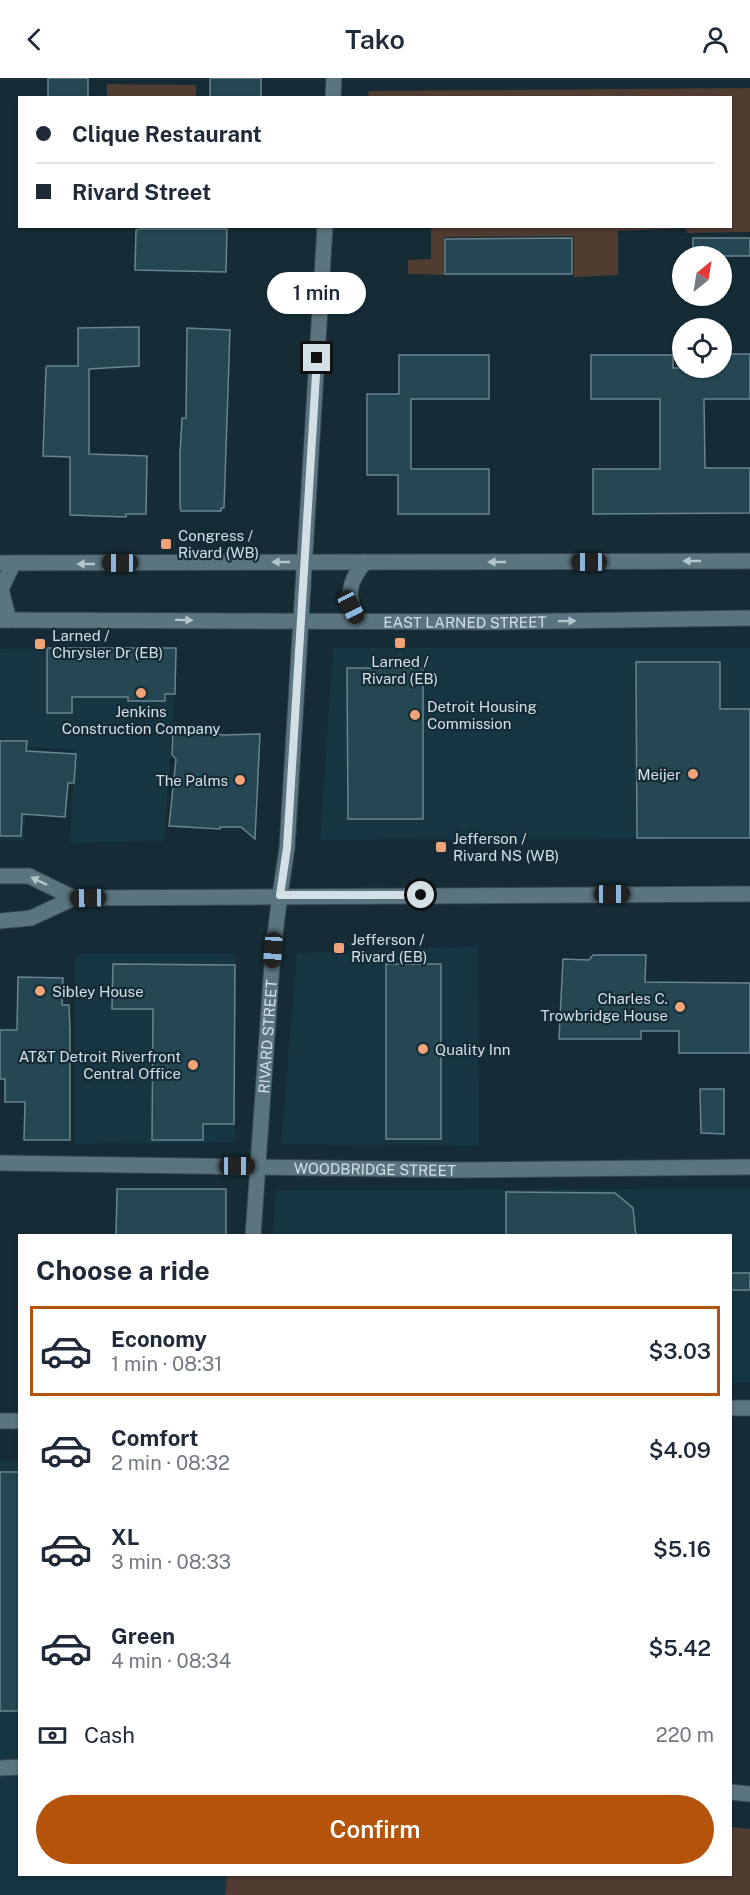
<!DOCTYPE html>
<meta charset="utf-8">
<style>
:root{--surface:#fff;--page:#f2f2f3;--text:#1f2937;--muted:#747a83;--line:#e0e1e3;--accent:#b45309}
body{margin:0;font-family:"Public Sans",sans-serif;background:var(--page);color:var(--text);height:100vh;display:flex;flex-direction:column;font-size:22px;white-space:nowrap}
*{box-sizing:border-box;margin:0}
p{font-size:20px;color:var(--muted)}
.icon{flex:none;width:33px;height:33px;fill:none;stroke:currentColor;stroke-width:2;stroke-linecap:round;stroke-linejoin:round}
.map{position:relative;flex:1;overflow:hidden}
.sheet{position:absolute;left:18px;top:1156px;width:714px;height:642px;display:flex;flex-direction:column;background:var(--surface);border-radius:0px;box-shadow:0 2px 4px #0004}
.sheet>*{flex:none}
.hud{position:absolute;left:18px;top:18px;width:714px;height:132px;border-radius:0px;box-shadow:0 2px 4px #0004;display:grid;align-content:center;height:132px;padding:0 18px;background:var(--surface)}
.needle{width:39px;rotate:30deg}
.controls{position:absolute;left:672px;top:168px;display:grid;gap:12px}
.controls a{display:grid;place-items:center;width:60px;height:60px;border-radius:50%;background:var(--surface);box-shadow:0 2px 4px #0004;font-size:30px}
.end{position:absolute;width:27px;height:27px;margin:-14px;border:8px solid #d2e0e6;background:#111;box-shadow:0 0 0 3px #111}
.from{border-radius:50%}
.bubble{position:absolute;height:42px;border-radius:21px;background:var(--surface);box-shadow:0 2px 4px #0004;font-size:20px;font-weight:600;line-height:42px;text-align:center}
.car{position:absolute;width:18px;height:36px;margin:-18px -9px;border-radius:8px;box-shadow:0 0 4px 2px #0007;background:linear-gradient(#222 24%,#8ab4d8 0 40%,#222 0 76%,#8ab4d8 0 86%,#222 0)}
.hud b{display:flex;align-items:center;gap:21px;height:57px;font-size:22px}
.hud b+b{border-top:2px solid var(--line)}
.hud i{width:15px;height:15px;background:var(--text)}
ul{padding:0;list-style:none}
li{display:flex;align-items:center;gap:18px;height:90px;margin:0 12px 9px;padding:0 6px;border:3px solid transparent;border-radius:0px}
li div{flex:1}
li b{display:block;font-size:22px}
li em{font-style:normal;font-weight:600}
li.on{border-color:var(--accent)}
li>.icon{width:54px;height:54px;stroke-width:1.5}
h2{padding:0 18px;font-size:27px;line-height:72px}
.pay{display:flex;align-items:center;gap:15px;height:66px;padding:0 18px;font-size:22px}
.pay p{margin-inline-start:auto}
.primary-button{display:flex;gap:12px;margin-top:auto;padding:12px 18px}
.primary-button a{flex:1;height:69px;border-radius:36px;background:var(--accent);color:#fff;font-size:24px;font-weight:600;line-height:69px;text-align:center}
header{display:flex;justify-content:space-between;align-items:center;height:78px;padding:0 18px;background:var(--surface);font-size:27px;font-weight:600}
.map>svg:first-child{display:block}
.built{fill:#163643}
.green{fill:#503c31}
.building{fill:#254754;stroke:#69848f;stroke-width:1.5}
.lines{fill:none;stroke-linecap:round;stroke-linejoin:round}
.minor-casing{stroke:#374951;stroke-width:17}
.tertiary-casing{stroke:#374951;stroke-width:17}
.secondary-casing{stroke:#374951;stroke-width:17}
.minor{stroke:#5b7580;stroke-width:15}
.tertiary{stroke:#5b7580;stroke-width:15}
.secondary{stroke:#5b7580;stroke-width:15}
.oneway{fill:#b4c5cc}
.route{stroke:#d2e0e6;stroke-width:8}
.poi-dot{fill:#efa377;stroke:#152c36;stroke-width:2}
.labels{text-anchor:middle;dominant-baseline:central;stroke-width:4.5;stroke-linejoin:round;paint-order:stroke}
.poi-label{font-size:15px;fill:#d2e0e6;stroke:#152c36;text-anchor:start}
.street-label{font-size:15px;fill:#d2e0e6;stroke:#152c36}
</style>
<header><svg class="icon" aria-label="back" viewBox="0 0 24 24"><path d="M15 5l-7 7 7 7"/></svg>Tako<svg class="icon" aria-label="person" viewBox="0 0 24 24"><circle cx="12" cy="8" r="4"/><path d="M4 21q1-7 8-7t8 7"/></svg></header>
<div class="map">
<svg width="750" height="1817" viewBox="0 0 750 1817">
<rect width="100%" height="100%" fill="#152c36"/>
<!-- built -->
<g class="built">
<polygon points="178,570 164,763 70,765 75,672 29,669 24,762 0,762 0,571"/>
<polygon points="333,570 750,570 750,760 320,762"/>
<polygon points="478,868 479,1068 281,1066 297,875"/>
<polygon points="75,876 235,876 235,1064 75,1066"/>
<polygon points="750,1111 750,1304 731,1304 730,1158 273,1158 276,1112"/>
<polygon points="0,1383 20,1383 20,1797 227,1797 225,1817 0,1817"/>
</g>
<!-- green -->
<g class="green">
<polygon points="107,6 196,7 196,19 107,19"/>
<polygon points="750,10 750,154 687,155 686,150 618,153 618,197 574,199 574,158 444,159 444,197 408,196 408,182 431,181 431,149 730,148 730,20 368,19 369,13"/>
<polygon points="731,1749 750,1751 750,1817 225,1817 227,1797 730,1797"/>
</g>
<!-- building -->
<g class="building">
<rect x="48" y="0" width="40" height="20"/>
<rect x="210" y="0" width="51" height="20"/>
<polygon points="140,151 227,151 226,194 135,192 136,152"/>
<polygon points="572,160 572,196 445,196 445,161"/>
<rect x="693" y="160" width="57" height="18"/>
<polygon points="139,249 139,288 89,291 89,376 147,378 146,436 126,436 126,439 70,437 70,379 43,378 46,290 47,288 78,288 78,250"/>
<polygon points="187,250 230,252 224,430 221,430 221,433 181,433 180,429 180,376 182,340 186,340"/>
<polygon points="722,276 750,276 750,321 704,321 705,390 750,390 750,435 593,436 593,391 660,391 660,321 591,321 591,277 673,277 673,290 722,290"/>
<polygon points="399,277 489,277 489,321 411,321 411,391 489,391 489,436 398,436 398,397 367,397 367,316 399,316"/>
<polygon points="47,570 176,570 175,616 165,616 165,623 128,623 128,619 72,619 72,635 47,635"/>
<polygon points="636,584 720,584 720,631 750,631 750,760 637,760"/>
<polygon points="347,590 423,590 423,741 348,741"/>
<polygon points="173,652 225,657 260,656 255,761 241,749 220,749 220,751 169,748 176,681 172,677"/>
<polygon points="0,663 27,663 26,673 76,676 74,705 68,705 65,739 22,736 21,758 0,758"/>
<polygon points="593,877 646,877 645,904 750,905 750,975 679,975 679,953 641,953 641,961 559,961 563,881 589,882"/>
<polygon points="113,886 235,887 234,1046 203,1046 203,1062 152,1062 153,931 112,931"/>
<rect x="386" y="886" width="55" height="175"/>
<polygon points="18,899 63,900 62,927 69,927 70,951 70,1062 24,1062 25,1024 5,1024 5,1001 0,1001 0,952 17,952"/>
<polygon points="700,1011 724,1011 724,1056 701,1055"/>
<polygon points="117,1111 226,1111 226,1158 116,1158"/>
<polygon points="506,1114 615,1115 633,1130 636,1158 506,1158"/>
<rect x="730" y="1195" width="20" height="17"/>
<rect x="0" y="1394" width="20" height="239"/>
</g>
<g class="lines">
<defs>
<g id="minor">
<polyline points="333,20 334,0"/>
<polyline points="280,817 287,770 325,148"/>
<path id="s1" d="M0 1085 457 1092 750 1089"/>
<polyline points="730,1330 750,1330"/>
<polyline points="730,1714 750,1716"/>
</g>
<g id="tertiary">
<polyline points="0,485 750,483"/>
<path id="s2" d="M0 542 497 544 750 540"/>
<polyline points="9,542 1,511 13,486"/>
<path d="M359 543C346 520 347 505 365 484"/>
<path id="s3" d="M253 1158 273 872 280 817"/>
<polyline points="0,1343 20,1343"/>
<polyline points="0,1690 20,1689"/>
</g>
<g id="secondary">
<polyline points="0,798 29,798 74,820"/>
<polyline points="0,843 31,840 74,820 750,816"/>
</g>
</defs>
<!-- minor casing -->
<use href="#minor" class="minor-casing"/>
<!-- tertiary casing -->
<use href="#tertiary" class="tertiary-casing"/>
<!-- secondary casing -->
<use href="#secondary" class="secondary-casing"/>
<!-- minor -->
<use href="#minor" class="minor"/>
<!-- tertiary -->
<use href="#tertiary" class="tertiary"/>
<!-- secondary -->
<use href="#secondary" class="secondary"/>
</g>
<!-- one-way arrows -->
<defs><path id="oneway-solid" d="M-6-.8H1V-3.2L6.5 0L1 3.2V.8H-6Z" transform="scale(1.5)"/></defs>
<g class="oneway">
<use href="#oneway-solid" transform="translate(692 483) rotate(180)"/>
<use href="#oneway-solid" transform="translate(281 484) rotate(-180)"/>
<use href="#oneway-solid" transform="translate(497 484) rotate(180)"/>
<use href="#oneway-solid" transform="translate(86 486) rotate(180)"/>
<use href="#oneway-solid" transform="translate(184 542) rotate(1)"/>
<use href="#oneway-solid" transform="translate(567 543) rotate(-1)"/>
<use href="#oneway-solid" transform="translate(39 803) rotate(-154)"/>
</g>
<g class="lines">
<!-- route -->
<polyline class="route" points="317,280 287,770 280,817 421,817"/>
</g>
<!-- markers -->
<g class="poi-dot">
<rect x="160" y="460" width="12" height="12" rx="3"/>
<rect x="394" y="559" width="12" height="12" rx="3"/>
<rect x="34" y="560" width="12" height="12" rx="3"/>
<circle cx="141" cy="615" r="6"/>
<circle cx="415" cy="637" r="6"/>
<circle cx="693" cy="696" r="6"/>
<circle cx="240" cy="702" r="6"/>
<rect x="435" y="763" width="12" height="12" rx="3"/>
<rect x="333" y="864" width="12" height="12" rx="3"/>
<circle cx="40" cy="913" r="6"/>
<circle cx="680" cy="929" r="6"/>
<circle cx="423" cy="971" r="6"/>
<circle cx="193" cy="987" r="6"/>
</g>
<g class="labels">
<!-- poi labels -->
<g class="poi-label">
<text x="178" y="457">Congress /<tspan x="178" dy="17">Rivard (WB)</tspan></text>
<text x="52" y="557">Larned /<tspan x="52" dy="17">Chrysler Dr (EB)</tspan></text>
<text x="400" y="583" text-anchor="middle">Larned /<tspan x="400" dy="17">Rivard (EB)</tspan></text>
<text x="427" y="628">Detroit Housing<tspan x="427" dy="17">Commission</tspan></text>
<text x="141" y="633" text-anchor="middle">Jenkins<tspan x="141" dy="17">Construction Company</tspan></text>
<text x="681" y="696" text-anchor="end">Meijer</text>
<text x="228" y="702" text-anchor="end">The Palms</text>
<text x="453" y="760">Jefferson /<tspan x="453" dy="17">Rivard NS (WB)</tspan></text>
<text x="351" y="861">Jefferson /<tspan x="351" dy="17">Rivard (EB)</tspan></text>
<text x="52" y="913">Sibley House</text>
<text x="668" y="920" text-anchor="end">Charles C.<tspan x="668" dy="17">Trowbridge House</tspan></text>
<text x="435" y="971">Quality Inn</text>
<text x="181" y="978" text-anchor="end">AT&amp;T Detroit Riverfront<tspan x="181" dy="17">Central Office</tspan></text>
</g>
<!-- street labels -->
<g class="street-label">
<text stroke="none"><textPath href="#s2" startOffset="465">EAST LARNED STREET</textPath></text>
<text stroke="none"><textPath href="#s3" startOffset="200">RIVARD STREET</textPath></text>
<text stroke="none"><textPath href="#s1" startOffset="375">WOODBRIDGE STREET</textPath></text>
</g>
</g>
</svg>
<div class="controls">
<a><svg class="needle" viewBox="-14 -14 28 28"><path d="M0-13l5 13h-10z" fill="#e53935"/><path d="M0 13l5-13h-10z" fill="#747a83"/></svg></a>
<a><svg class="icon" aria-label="locate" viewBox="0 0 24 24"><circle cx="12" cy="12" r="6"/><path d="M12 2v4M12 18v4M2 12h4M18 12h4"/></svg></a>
</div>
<i class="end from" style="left:421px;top:817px"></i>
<i class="end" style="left:317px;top:280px"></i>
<div class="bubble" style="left:267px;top:194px;width:99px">1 min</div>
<i class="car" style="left:589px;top:484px;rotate:270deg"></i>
<i class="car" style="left:120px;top:485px;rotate:270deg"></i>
<i class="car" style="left:351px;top:529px;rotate:152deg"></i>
<i class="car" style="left:612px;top:816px;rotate:90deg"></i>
<i class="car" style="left:88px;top:820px;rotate:269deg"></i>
<i class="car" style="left:273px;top:872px;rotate:184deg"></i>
<i class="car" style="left:237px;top:1088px;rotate:90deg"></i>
<div class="hud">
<b><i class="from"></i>Clique Restaurant</b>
<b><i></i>Rivard Street</b>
</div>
<section class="sheet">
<h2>Choose a ride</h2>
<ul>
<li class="on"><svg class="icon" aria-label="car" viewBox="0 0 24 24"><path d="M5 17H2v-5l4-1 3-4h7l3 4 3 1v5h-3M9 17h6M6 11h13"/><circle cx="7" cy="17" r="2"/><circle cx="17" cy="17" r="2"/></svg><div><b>Economy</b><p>1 min · 08:31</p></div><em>$3.03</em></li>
<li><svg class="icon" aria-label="car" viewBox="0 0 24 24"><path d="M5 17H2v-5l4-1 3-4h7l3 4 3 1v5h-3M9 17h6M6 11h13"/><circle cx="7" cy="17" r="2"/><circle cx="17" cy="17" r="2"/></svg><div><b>Comfort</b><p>2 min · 08:32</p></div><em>$4.09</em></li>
<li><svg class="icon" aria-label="car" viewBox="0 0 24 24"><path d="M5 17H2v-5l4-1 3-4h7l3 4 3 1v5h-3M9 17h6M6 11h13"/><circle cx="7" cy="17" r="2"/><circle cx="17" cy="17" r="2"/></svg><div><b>XL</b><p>3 min · 08:33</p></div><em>$5.16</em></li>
<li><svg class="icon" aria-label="car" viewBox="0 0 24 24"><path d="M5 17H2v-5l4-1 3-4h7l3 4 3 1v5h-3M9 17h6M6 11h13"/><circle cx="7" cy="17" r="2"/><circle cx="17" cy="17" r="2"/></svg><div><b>Green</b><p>4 min · 08:34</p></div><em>$5.42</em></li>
</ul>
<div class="pay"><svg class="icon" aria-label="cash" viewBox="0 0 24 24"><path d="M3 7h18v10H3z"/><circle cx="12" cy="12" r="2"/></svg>Cash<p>220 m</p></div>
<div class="primary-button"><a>Confirm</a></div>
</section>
</div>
